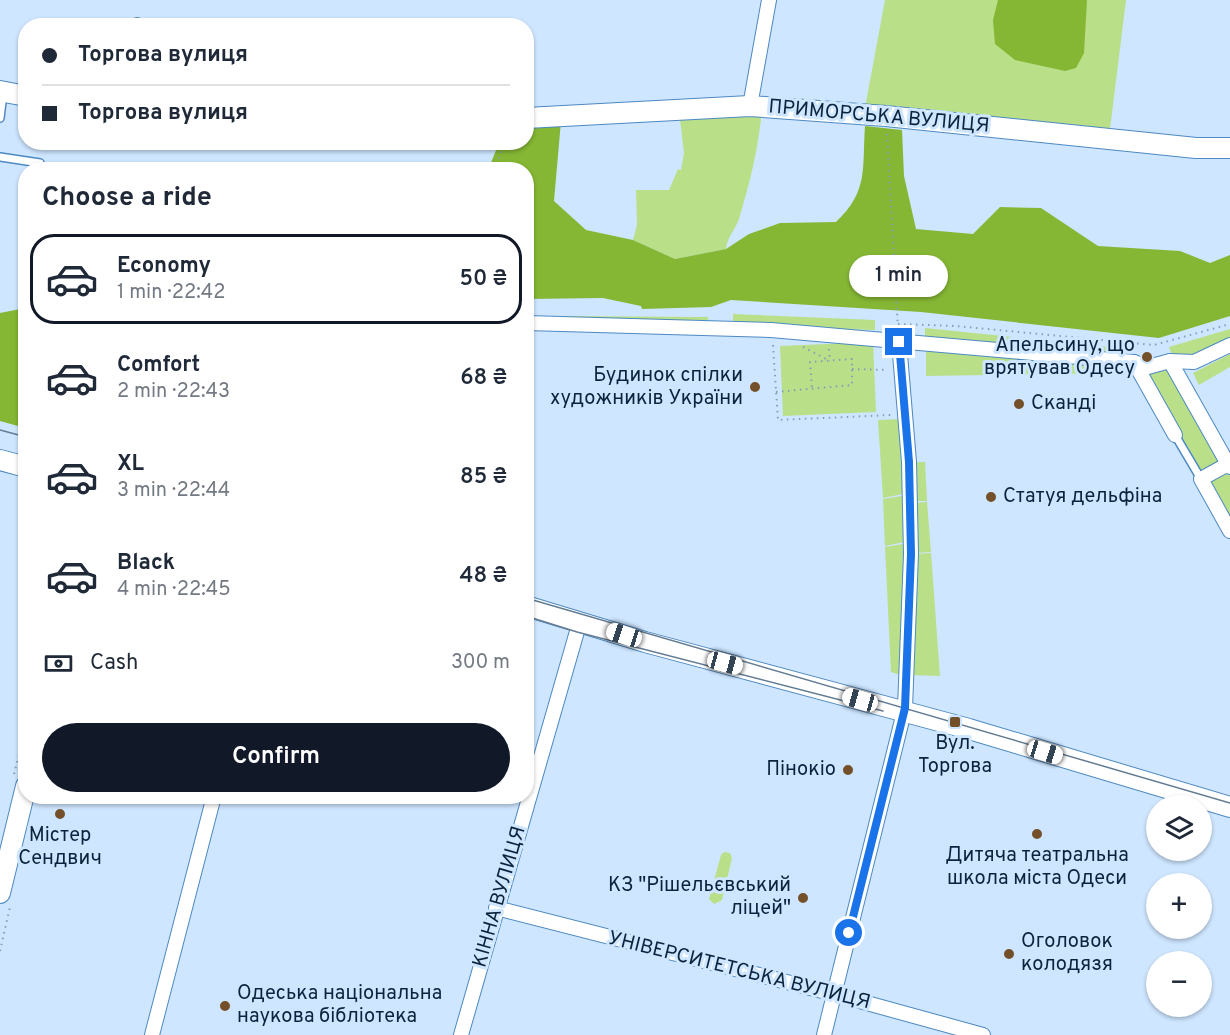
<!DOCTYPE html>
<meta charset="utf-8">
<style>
:root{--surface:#fff;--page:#f6f6f7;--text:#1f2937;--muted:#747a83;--line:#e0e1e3;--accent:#111827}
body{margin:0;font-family:Overpass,sans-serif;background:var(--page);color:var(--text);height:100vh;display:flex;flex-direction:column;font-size:22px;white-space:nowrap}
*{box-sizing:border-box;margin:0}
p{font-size:20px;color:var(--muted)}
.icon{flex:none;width:33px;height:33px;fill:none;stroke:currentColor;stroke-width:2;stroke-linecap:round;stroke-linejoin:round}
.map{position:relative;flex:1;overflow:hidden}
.details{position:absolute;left:18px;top:162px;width:516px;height:642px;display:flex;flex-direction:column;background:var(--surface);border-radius:24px;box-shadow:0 2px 4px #0004}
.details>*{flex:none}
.guide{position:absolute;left:18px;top:18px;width:516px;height:132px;border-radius:24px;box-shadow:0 2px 4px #0004;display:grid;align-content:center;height:132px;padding:0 24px;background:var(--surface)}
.controls{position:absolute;left:1146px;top:795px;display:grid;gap:12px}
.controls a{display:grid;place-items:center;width:66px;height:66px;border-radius:50%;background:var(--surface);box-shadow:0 2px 4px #0004;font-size:30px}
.end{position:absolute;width:27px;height:27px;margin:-14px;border:8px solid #1a73e8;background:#fff;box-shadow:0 0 0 3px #fff}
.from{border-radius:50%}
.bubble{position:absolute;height:42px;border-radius:21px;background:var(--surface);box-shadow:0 2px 4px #0004;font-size:20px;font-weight:600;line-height:42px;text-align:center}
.car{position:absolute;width:18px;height:36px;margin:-18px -9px;border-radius:8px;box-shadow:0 0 4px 2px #0007;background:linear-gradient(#fff 24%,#345 0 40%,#fff 0 76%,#345 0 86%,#fff 0)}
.guide b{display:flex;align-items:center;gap:21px;height:57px;font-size:22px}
.guide b+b{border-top:2px solid var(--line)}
.guide i{width:15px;height:15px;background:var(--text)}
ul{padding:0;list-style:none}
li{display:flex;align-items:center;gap:18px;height:90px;margin:0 12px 9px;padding:0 12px;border:3px solid transparent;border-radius:24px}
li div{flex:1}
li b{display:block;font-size:22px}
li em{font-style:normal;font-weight:600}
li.active{border-color:var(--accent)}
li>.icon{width:54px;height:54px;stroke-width:1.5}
h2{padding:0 24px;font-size:27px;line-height:72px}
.pay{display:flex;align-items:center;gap:15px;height:66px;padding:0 24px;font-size:22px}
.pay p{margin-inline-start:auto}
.button{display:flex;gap:12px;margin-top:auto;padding:12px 24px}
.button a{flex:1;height:69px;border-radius:36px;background:var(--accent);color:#fff;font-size:24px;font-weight:600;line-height:69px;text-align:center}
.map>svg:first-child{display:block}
.green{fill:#b9e088}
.forest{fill:#85b734}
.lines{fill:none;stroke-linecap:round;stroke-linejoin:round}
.lane-casing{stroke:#4d89c2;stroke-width:10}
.street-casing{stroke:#4d89c2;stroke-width:16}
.secondary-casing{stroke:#4d89c2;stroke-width:22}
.path{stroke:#869eb7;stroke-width:2;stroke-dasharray:1.5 4.5;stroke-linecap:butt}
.lane{stroke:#fff;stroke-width:7}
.street{stroke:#fff;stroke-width:14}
.secondary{stroke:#fff;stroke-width:20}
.tram{stroke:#637c94;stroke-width:1.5}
.route{stroke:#1a73e8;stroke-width:8}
.poi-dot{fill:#735029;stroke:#cee6ff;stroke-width:2}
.labels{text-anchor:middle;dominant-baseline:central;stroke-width:6;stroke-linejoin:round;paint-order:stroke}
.street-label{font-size:20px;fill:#0b243b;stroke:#cee6ff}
.poi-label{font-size:20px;fill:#0b243b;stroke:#cee6ff;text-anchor:end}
</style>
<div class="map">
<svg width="1230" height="1035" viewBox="0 0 1230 1035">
<rect width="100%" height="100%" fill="#cee6ff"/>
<!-- green -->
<g class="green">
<polygon points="885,0 1126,0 1109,137 864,113"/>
<path d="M762 108C759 147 750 182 739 219 735 230 727 237 726 249L675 259 633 240 637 225 636 190H669L678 169 681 170 684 153 679 111Z"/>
<polygon points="733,314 875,320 875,330 733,325"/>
<polygon points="560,316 708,317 708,326 559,322"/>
<polygon points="925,328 1109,347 1109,356 925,342"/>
<polygon points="1230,329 1230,339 1192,356 1173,357 1169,347"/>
<polygon points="873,342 876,412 783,416 780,346"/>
<polygon points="926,350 1116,364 1118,373 926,376"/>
<polygon points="1230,354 1230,367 1199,385 1193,373"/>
<polygon points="1172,369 1223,464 1201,476 1142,371"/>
<polygon points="903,419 908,493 883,498 878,420"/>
<polygon points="912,462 925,462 927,501 913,501"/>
<polygon points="1226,469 1230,475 1230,524 1205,481"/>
<polygon points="908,495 909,541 885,546 883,499"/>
<polygon points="927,502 931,552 916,553 913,503"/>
<polygon points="909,543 904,676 891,672 885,547"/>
<polygon points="931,553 940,676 909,675 914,554"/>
<polygon points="724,852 730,853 732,858 722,900 714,904 709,899 721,855"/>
</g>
<!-- forest -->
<g class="forest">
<polygon points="998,0 1087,0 1084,53 1076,68 1065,71 1015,60 995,44 993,20"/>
<path d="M561 121 554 201 586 230 633 240 675 259 726 249 749 234 780 223 836 222C869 191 862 168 865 126L902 130 904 176 916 229 973 234 1000 207 1041 208 1098 246 1180 251 1210 263 1230 255V316L1159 338 921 312 731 300 711 307 642 309 641 306 603 298 527 299 526 170H488L499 143 526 142 527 123Z"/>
<polygon points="25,308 26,308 25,428 0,421 0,313"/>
</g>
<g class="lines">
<defs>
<g id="lane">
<polyline points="129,26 137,22 149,26"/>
<polyline points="0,118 3,94"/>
<polyline points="0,157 40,163"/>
<polyline points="1175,435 1201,479"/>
</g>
<g id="street">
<polyline points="750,106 769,0"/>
<polyline points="526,323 771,330 1134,362 1148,367 1170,361 1194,362 1230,345"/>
<polyline points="1170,361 1228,464"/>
<polyline points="1134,362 1175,435"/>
<polyline points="1230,467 1228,464 1201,479 1230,531"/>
<polyline points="496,908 834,994 983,1035"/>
<polyline points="152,1035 214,796"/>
<polyline points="461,1035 580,621"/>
<polyline points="824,1035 905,708 911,554 909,462 899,342"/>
</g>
<g id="secondary">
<polyline points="0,91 26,96"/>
<polyline points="526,118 750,106 886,116 1196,148 1230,148"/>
<polyline points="0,460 26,467"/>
<polyline points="526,606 645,642 969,729 1230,807"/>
<polyline points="0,893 26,786"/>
</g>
</defs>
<!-- lane casing -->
<use href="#lane" class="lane-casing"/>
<!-- street casing -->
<use href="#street" class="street-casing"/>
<!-- secondary casing -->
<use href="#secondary" class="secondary-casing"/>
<!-- path -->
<g class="path">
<polyline points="887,134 898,329"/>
<polyline points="495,170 504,142"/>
<polyline points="898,324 956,326 1154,345 1230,324"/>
<polyline points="773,345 778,420 891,415"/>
<polyline points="803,347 830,361"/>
<polyline points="829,349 830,361"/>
<polyline points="852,369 888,370"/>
<polyline points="776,392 852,385 852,359 810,362 812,389"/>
<polyline points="14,774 26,727"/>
<polyline points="0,951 10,907"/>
</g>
<!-- lane -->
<use href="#lane" class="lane"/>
<!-- street -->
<use href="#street" class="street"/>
<!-- secondary -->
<use href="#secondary" class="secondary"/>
<!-- tram -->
<g class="tram">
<polyline points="0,430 26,437"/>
<polyline points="526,598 1230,803"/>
<polyline points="526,616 577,632 883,711"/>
</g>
</g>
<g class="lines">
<!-- route -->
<polyline class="route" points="849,933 905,708 911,554 909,462 899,342"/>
</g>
<!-- markers -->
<g class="poi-dot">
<circle cx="1147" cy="357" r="6"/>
<circle cx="755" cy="387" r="6"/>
<circle cx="1019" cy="404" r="6"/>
<circle cx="991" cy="497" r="6"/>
<rect x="949" y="716" width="12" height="12" rx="3"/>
<circle cx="848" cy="770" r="6"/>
<circle cx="60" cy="814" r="6"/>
<circle cx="1037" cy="834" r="6"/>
<circle cx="803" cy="898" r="6"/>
<circle cx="1009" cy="954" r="6"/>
<circle cx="225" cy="1006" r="6"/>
</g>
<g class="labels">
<!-- street labels -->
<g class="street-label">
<text transform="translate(879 117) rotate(5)">ПРИМОРСЬКА ВУЛИЦЯ</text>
<text transform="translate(500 897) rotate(-74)">КІННА ВУЛИЦЯ</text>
<text transform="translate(739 971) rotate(14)">УНІВЕРСИТЕТСЬКА ВУЛИЦЯ</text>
</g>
<!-- poi labels -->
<g class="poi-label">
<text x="1135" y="346">Апельсину, що<tspan x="1135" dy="23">врятував Одесу</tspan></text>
<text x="743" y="376">Будинок спілки<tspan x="743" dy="23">художників України</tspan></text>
<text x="1031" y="404" text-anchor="start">Сканді</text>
<text x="1003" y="497" text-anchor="start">Статуя дельфіна</text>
<text x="955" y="744" text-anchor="middle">Вул.<tspan x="955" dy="23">Торгова</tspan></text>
<text x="836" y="770">Пінокіо</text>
<text x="60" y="836" text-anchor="middle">Містер<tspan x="60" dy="23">Сендвич</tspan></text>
<text x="1037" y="856" text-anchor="middle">Дитяча театральна<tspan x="1037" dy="23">школа міста Одеси</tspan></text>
<text x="791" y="886">КЗ "Рішельєвський<tspan x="791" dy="23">ліцей"</tspan></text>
<text x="1021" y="942" text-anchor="start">Оголовок<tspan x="1021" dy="23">колодязя</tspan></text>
<text x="237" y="994" text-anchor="start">Одеська національна<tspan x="237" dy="23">наукова бібліотека</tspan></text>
</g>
</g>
</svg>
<div class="controls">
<a><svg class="icon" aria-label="layers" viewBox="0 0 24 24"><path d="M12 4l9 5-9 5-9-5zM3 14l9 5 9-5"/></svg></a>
<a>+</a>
<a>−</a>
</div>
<i class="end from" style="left:849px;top:933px"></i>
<i class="end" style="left:899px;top:342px"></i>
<div class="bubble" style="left:849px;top:255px;width:99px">1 min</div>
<i class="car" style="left:624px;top:635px;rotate:288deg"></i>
<i class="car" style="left:725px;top:663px;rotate:105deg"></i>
<i class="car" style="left:860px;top:700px;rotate:286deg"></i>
<i class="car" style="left:1045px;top:752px;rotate:107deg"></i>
<div class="guide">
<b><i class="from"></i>Торгова вулиця</b>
<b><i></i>Торгова вулиця</b>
</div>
<section class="details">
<h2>Choose a ride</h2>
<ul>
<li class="active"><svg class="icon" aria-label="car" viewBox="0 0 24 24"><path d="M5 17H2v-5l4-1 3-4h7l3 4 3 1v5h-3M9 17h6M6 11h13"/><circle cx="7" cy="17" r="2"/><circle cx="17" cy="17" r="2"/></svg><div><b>Economy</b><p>1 min · 22:42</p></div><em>50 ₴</em></li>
<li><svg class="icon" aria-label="car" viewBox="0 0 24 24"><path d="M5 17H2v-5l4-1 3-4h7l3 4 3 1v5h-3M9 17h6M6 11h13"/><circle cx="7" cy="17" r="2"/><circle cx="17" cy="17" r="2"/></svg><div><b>Comfort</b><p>2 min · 22:43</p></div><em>68 ₴</em></li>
<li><svg class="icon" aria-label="car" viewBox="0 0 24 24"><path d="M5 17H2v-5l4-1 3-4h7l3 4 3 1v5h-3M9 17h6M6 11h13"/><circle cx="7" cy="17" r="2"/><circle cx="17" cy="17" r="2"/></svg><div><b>XL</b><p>3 min · 22:44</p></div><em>85 ₴</em></li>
<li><svg class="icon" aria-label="car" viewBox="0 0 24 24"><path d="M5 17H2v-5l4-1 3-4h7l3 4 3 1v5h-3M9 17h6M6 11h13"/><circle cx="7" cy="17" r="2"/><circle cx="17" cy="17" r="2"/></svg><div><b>Black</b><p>4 min · 22:45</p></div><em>48 ₴</em></li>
</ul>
<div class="pay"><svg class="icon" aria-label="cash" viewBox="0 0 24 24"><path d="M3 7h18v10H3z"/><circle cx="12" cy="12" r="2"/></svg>Cash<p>300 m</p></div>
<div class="button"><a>Confirm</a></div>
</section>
</div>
